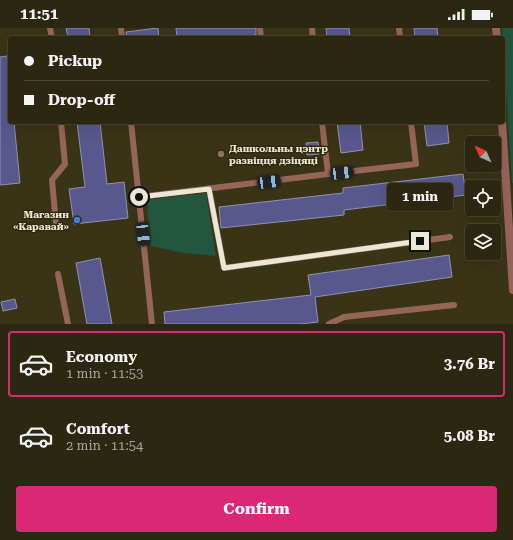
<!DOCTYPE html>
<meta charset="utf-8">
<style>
:root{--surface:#2c2711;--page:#38331f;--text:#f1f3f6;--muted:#a6a59f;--line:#484431;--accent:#db2777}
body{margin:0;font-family:"Roboto Serif",serif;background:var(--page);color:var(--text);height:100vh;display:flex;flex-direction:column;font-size:15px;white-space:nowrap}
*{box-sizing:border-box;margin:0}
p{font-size:13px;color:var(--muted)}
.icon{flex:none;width:22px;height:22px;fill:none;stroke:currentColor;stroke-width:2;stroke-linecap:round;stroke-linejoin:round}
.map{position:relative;height:296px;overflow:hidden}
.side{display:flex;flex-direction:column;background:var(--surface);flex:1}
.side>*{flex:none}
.top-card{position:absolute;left:8px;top:8px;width:497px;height:88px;border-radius:4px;box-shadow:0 4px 16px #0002,0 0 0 1px var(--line);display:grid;align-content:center;height:88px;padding:0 16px;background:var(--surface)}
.needle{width:26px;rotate:315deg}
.buttons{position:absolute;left:465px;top:108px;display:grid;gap:8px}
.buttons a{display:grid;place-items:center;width:36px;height:36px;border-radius:4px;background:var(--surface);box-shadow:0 4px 16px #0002,0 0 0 1px var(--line);font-size:20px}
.end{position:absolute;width:18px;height:18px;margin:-9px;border:5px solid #ebe7d6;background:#111;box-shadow:0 0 0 2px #111}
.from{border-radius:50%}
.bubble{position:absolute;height:28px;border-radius:4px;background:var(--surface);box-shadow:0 4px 16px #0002,0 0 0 1px var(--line);font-size:13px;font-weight:700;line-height:28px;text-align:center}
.car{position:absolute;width:12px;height:24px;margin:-12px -6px;border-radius:5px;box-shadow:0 0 3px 1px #0007;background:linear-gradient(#222 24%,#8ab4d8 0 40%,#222 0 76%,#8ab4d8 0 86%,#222 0)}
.top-card b{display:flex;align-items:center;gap:14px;height:38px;font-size:15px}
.top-card b+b{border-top:1px solid var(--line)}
.top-card i{width:10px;height:10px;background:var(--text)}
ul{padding:7px 0 0;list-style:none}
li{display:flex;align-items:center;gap:12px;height:66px;margin:0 8px 6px;padding:0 8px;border:2px solid transparent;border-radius:4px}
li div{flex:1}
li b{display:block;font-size:15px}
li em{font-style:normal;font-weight:700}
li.selected{border-color:var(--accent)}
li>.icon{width:36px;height:36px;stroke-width:1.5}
.cta{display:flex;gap:8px;margin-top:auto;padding:8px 16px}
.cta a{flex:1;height:46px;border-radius:4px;background:var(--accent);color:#fff;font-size:16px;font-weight:700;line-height:46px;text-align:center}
.status{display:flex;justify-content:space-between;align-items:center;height:28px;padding:0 20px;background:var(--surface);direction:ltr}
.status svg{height:11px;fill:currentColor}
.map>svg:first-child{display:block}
.green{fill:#22563e}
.building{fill:#58588e;stroke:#9092b1}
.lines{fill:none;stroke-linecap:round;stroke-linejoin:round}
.lane{stroke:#96655a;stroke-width:6}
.street{stroke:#96655a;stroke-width:8}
.route{stroke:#ebe7d6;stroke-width:5}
.education-dot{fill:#8d6e63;stroke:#302a0c;stroke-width:1.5}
.shop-dot{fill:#3f7fe0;stroke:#302a0c;stroke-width:1.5}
.labels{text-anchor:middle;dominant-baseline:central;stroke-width:3;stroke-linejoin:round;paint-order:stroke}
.poi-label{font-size:10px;font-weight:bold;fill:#ebe7d6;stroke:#302a0c;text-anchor:start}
</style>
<div class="status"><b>11:51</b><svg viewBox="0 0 49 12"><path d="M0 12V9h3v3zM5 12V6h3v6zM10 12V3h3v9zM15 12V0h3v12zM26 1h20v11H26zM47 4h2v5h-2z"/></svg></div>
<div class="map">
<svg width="513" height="296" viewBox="0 0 513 296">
<rect width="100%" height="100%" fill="#3a3417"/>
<!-- green -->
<g class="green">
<polygon points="502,0 513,0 513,155 512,155"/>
<polygon points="206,165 216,228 184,225 151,218 147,176 151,171"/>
</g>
<!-- building -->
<g class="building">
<polygon points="66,0 89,0 90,10 68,10"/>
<polygon points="158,0 159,10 127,10 126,4"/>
<polygon points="176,0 256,0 256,7 231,10 177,10"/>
<polygon points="326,0 349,0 350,10 327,10"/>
<polygon points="414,0 437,0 438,10 415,10"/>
<polygon points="7,28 10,59 10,94 14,94 20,155 0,157 0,29"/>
<polygon points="77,94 100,94 107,156 124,154 128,190 74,196 69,161 85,159"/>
<polygon points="337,94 360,94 363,122 341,125"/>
<polygon points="424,94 447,94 449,115 427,118"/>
<polygon points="318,114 319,126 307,127 306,115"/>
<polygon points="463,146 466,167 344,182 344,187 221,200 219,179 343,165 343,160"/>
<polygon points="449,227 452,249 315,269 318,294 300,296 165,296 164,284 311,267 308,247"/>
<polygon points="100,230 112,296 87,296 76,235"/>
<polygon points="15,271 17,280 3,283 1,274"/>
</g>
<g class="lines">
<!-- lane -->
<g class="lane">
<polyline points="50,0 52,10"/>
<polyline points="121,0 122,10"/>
<polyline points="260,0 261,10"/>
<polyline points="312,0 313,10"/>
<polyline points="399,0 400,10"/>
<polyline points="131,94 152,296"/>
<polyline points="328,146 416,136 411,94"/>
<polyline points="209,161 224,240 450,209"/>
<polyline points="139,169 328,146 322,94"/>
<polyline points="56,196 52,152 65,136 61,94"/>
<polyline points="58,246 68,296"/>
<polyline points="329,296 344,289 454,277"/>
</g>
<!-- street -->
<g class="street">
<polyline points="496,0 497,10"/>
<polyline points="502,94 513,262"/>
</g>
</g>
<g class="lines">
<!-- route -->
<polyline class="route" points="139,169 209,161 224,240 420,213"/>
</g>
<!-- markers -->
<circle class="education-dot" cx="221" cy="126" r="4"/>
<circle class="shop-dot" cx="77" cy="192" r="4"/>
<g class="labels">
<!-- poi labels -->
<g class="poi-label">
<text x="229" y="120">Дашкольны цэнтр<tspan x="229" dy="12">развіцця дзіцяці</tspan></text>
<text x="69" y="186" text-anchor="end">Магазин<tspan x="69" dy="12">«Каравай»</tspan></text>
</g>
</g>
</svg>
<div class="buttons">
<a><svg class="needle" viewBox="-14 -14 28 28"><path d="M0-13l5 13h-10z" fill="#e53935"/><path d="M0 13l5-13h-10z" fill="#a6a59f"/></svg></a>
<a><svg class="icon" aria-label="locate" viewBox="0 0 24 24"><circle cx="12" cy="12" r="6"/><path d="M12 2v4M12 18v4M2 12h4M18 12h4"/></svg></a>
<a><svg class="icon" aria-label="layers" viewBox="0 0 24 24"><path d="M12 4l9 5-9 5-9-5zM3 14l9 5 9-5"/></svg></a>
</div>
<i class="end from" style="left:139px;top:169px"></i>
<i class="end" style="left:420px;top:213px"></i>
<div class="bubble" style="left:387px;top:155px;width:66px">1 min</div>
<i class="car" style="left:342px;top:145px;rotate:83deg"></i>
<i class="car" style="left:269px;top:154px;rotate:83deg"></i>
<i class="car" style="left:143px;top:206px;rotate:174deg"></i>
<div class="top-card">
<b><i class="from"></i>Pickup</b>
<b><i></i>Drop-off</b>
</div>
</div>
<section class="side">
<ul>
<li class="selected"><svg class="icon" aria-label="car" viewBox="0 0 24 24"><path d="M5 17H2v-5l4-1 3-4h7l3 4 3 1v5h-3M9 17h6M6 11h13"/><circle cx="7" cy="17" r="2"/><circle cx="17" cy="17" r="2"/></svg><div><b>Economy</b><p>1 min · 11:53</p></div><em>3.76 Br</em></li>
<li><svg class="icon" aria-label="car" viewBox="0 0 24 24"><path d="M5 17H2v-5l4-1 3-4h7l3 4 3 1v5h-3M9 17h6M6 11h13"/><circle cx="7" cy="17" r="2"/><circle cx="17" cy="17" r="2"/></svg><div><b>Comfort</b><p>2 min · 11:54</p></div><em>5.08 Br</em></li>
</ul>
<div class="cta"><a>Confirm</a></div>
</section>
